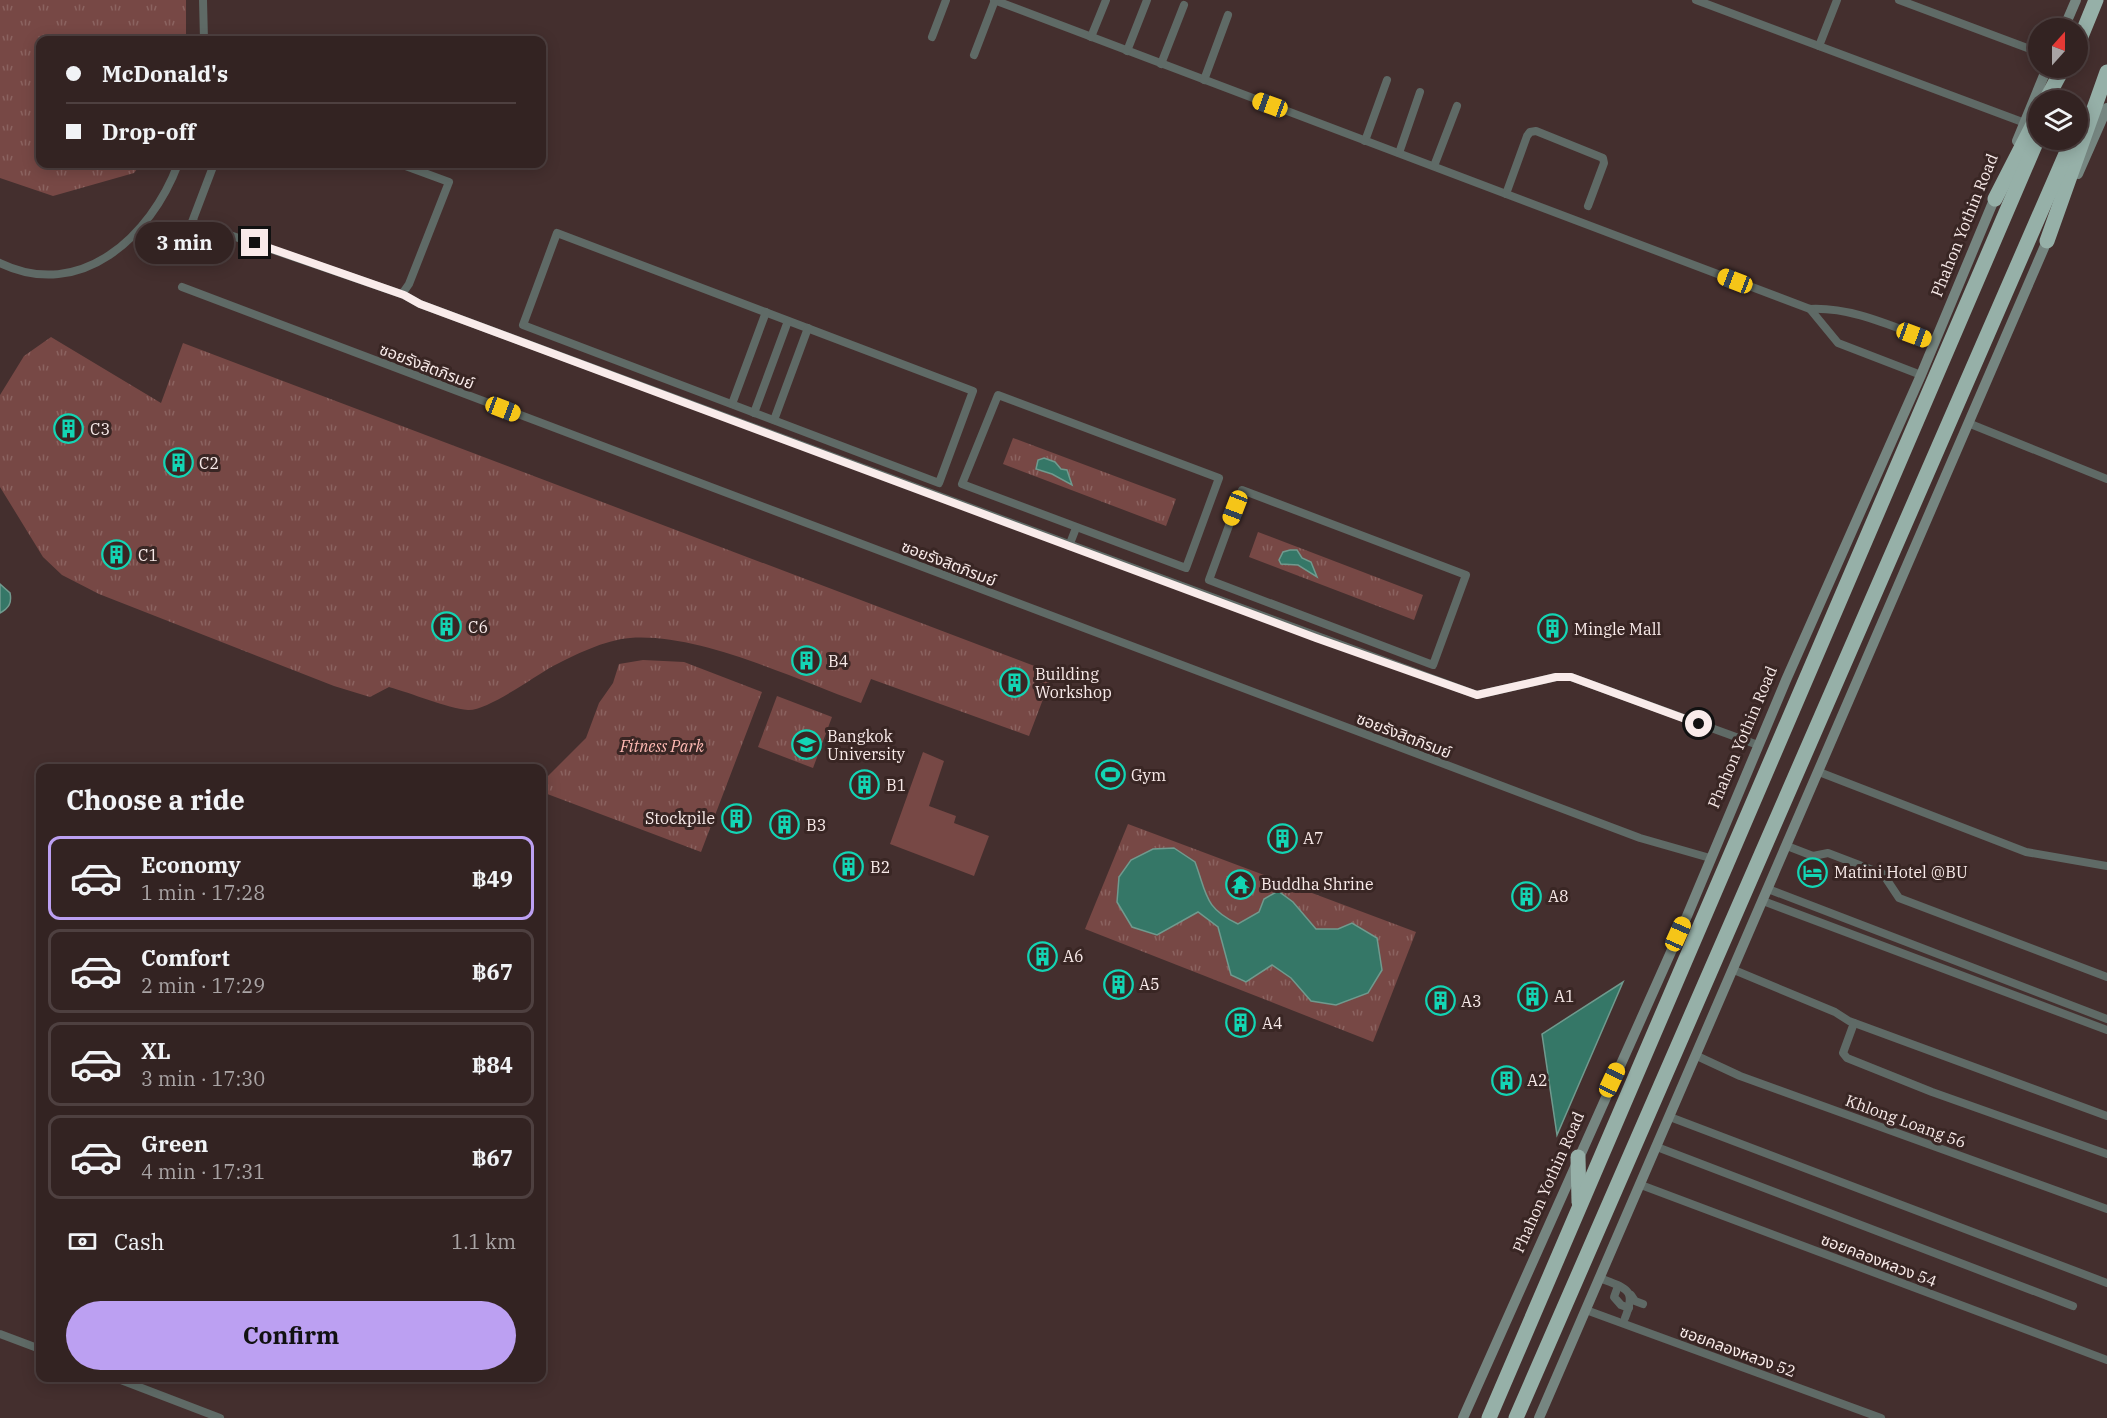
<!DOCTYPE html>
<meta charset="utf-8">
<style>
:root{--surface:#332322;--page:#3b2b2a;--text:#f1f3f6;--muted:#a9a4a5;--line:#4e4040;--accent:#bca0f2}
body{margin:0;font-family:"IBM Plex Serif","Noto Sans Thai",serif;background:var(--page);color:var(--text);height:100vh;display:flex;flex-direction:column;font-size:22px;white-space:nowrap}
*{box-sizing:border-box;margin:0}
p{font-size:20px;color:var(--muted)}
.icon{flex:none;width:33px;height:33px;fill:none;stroke:currentColor;stroke-width:2;stroke-linecap:round;stroke-linejoin:round}
.map{position:relative;flex:1;overflow:hidden}
.side{position:absolute;left:36px;top:764px;width:510px;height:618px;display:flex;flex-direction:column;background:var(--surface);border-radius:12px;box-shadow:0 3px 15px #0003,0 0 0 2px var(--line)}
.side>*{flex:none}
.top-card{position:absolute;left:36px;top:36px;width:510px;height:132px;border-radius:12px;box-shadow:0 3px 15px #0003,0 0 0 2px var(--line);display:grid;align-content:center;height:132px;padding:0 30px;background:var(--surface)}
.needle{width:39px;rotate:21deg}
.controls{position:absolute;left:2028px;top:18px;display:grid;gap:12px}
.controls a{display:grid;place-items:center;width:60px;height:60px;border-radius:50%;background:var(--surface);box-shadow:0 3px 15px #0003,0 0 0 2px var(--line);font-size:30px}
.end{position:absolute;width:27px;height:27px;margin:-14px;border:8px solid #f9ebea;background:#111;box-shadow:0 0 0 3px #111}
.from{border-radius:50%}
.bubble{position:absolute;height:42px;border-radius:21px;background:var(--surface);box-shadow:0 3px 15px #0003,0 0 0 2px var(--line);font-size:20px;font-weight:800;line-height:42px;text-align:center}
.car{position:absolute;width:18px;height:36px;margin:-18px -9px;border-radius:8px;box-shadow:0 0 4px 2px #0007;background:linear-gradient(#f5c518 24%,#345 0 40%,#f5c518 0 76%,#345 0 86%,#f5c518 0)}
.top-card b{display:flex;align-items:center;gap:21px;height:57px;font-size:22px}
.top-card b+b{border-top:2px solid var(--line)}
.top-card i{width:15px;height:15px;background:var(--text)}
ul{padding:0;list-style:none}
li{display:flex;align-items:center;gap:18px;height:84px;margin:0 12px 9px;padding:0 18px;border:3px solid var(--line);border-radius:12px}
li div{flex:1}
li b{display:block;font-size:22px}
li em{font-style:normal;font-weight:800}
li.active{border-color:var(--accent)}
li>.icon{width:54px;height:54px;stroke-width:1.5}
h2{padding:0 30px;font-size:27px;line-height:72px}
.pay{display:flex;align-items:center;gap:15px;height:66px;padding:0 30px;font-size:22px}
.pay p{margin-inline-start:auto}
.primary-button{display:flex;gap:12px;margin-top:auto;padding:12px 30px}
.primary-button a{flex:1;height:69px;border-radius:36px;background:var(--accent);color:#111;font-size:24px;font-weight:800;line-height:69px;text-align:center}
.map>svg:first-child{display:block}
.grass{fill:url(#grass-tufts)}
.pitch{fill:#774845}
.water{fill:#357767;stroke:#709a8e;stroke-width:1.5}
.lines{fill:none;stroke-linecap:round;stroke-linejoin:round}
.street{stroke:#5f6a66;stroke-width:8}
.secondary{stroke:#768681;stroke-width:10}
.highway{stroke:#96b0a8;stroke-width:15}
.route{stroke:#f9ebea;stroke-width:8}
.labels{text-anchor:middle;dominant-baseline:central;stroke-width:6;stroke-linejoin:round;paint-order:stroke}
.street-label{font-size:16px;fill:#f9ebea;stroke:#392624}
.poi-label{font-size:16px;fill:#f9ebea;stroke:#392624;text-anchor:start}
.park-label{font-size:16px;font-style:italic;fill:#ffbab4;stroke:#392624}
</style>
<div class="map">
<svg width="2107" height="1418" viewBox="0 0 2107 1418">
<defs>
<pattern id="grass-tufts" width="24" height="20" patternUnits="userSpaceOnUse" patternTransform="scale(1.5)"><rect width="24" height="20" fill="#774845"/><path d="M3 7l-1-3M5 7V3M7 7l1-3M15 17l-1-3M17 17v-4M19 17l1-3" fill="none" stroke="#8b6360"/></pattern>
</defs>
<rect width="100%" height="100%" fill="#442f2e"/>
<!-- grass -->
<g class="grass">
<polygon points="0,0 186,0 186,40 40,40 40,164 141,164 134,173 53,196 0,178"/>
<path d="M51 337 161 403 183 343 1053 673 1029 736 871 679 861 703C794 679 700 633 630 638 604 640 575 655 553 666 535 676 487 711 468 710 447 708 411 693 389 687L370 697 334 686 99 594 62 575 43 557 0 487V395L24 356Z"/>
<polygon points="1013,438 1176,499 1166,526 1003,464"/>
<polygon points="1258,532 1423,595 1414,620 1249,557"/>
<polygon points="643,660 684,662 762,692 701,852 542,792 542,782 586,738 599,703 613,683 619,664"/>
<polygon points="777,696 832,717 813,768 758,747"/>
<polygon points="1128,824 1416,932 1373,1042 1085,929"/>
</g>
<!-- pitch -->
<polygon class="pitch" points="923,752 944,761 929,806 956,816 954,823 989,836 974,876 890,844"/>
<!-- water -->
<g class="water">
<polygon points="1044,458 1055,462 1061,469 1067,470 1072,485 1052,474 1036,469 1038,460"/>
<polygon points="1290,550 1297,550 1302,558 1311,562 1317,577 1298,565 1281,564 1279,560 1283,552"/>
<path d="M0 584 10 593C12 603 9 608 0 613Z"/>
<path d="M1174 848 1195 862C1207 894 1204 908 1238 924L1259 912 1264 899 1278 891 1293 902 1316 929H1338L1352 923 1377 938 1382 970 1368 993 1336 1005 1311 1001 1291 978 1272 965 1246 982 1231 975 1218 927 1198 912 1157 935 1132 927 1117 902 1119 877 1131 860 1153 849Z"/>
<polygon points="1623,982 1557,1135 1542,1034"/>
</g>
<g class="lines">
<!-- street -->
<g class="street">
<polyline points="203,0 204,40"/>
<path d="M994 0 1810 309C1854 307 1895 328 1935 342"/>
<polyline points="1696,0 2025,123"/>
<polyline points="1899,0 2038,52"/>
<polyline points="932,37 946,0"/>
<polyline points="1091,37 1106,0"/>
<polyline points="1819,46 1837,0"/>
<polyline points="1127,51 1147,0"/>
<polyline points="974,55 995,0"/>
<polyline points="1161,64 1184,5"/>
<polyline points="1204,80 1228,15"/>
<polyline points="1365,141 1387,80"/>
<polyline points="1399,153 1420,92"/>
<polyline points="214,164 192,222 404,295 420,304 1477,695 1556,677 1571,677 1758,745"/>
<polyline points="400,164 449,182 409,284 402,294"/>
<polyline points="1434,166 1457,106"/>
<polyline points="1506,194 1527,136 1530,132 1536,131 1603,158 1604,163 1588,206"/>
<polygon points="557,233 973,391 939,483 523,325"/>
<path d="M0 263C81 302 151 236 178 164"/>
<polyline points="182,287 1640,838 1710,858"/>
<polyline points="1810,309 1838,343 1921,375"/>
<polygon points="998,395 1219,478 1186,568 962,484"/>
<polyline points="732,404 766,312"/>
<polyline points="754,413 788,321"/>
<polyline points="774,420 808,328"/>
<polyline points="1968,423 2107,479"/>
<polygon points="1242,490 1466,575 1433,665 1209,580"/>
<polyline points="1069,546 1076,528"/>
<polyline points="1819,772 2026,852 2107,866"/>
<polyline points="1787,846 1813,856 1828,853 1883,874 1899,898 2107,977"/>
<polyline points="1768,889 2107,1019"/>
<polyline points="1763,901 2107,1030"/>
<polyline points="1734,970 1835,1012 1849,1021 2107,1116"/>
<polyline points="1854,1023 1843,1053 1847,1058 1932,1092 2107,1154"/>
<polyline points="1697,1056 1740,1076 2107,1209"/>
<polyline points="1670,1117 2107,1283"/>
<polyline points="1657,1147 2073,1306"/>
<polyline points="1641,1185 2107,1360"/>
<path d="M1600 1278C1626 1289 1637 1288 1625 1318"/>
<polyline points="1618,1286 1614,1297 1621,1305 1629,1308"/>
<polyline points="1631,1295 1635,1301 1643,1304"/>
<polyline points="1586,1310 1881,1418"/>
<polyline points="0,1334 40,1349"/>
<polyline points="113,1377 220,1418"/>
</g>
<!-- secondary -->
<g class="secondary">
<polyline points="2064,28 2076,0"/>
<polyline points="2017,141 2047,68"/>
<polyline points="2078,174 2107,108"/>
<polyline points="1463,1418 1687,916 1786,680 1921,375 1996,195"/>
<polyline points="1539,1418 2050,234"/>
</g>
<!-- highway -->
<g class="highway">
<polyline points="2078,44 2096,0"/>
<polyline points="2046,100 2063,68"/>
<polyline points="1995,199 2038,115"/>
<polyline points="2047,241 2107,72"/>
<polyline points="1578,1157 1579,1202"/>
<polyline points="1489,1418 2038,138"/>
<polyline points="1516,1418 2072,140"/>
</g>
</g>
<g class="lines">
<!-- route -->
<polyline class="route" points="255,243 404,295 420,304 1316,638 1477,695 1556,677 1571,677 1699,724"/>
</g>
<!-- icons -->
<defs>
<symbol id="building-ring" viewBox="-11 -11 22 22"><circle r="9.5" fill="#392624" stroke="#13d5b4" stroke-width="1.5"/><path d="M-4-6H4V6H1V3H-1V6H-4ZM-2.5-4.3h1.7v1.8h-1.7ZM.8-4.3h1.7v1.8H.8ZM-2.5-1h1.7V.8h-1.7ZM.8-1h1.7V.8H.8Z" fill="#13d5b4"/></symbol>
<symbol id="university-ring" viewBox="-11 -11 22 22"><circle r="9.5" fill="#392624" stroke="#13d5b4" stroke-width="1.5"/><path d="M0-5L7-2L0 1L-7-2ZM-4 1L0 2.5L4 1V4Q0 6-4 4Z" fill="#13d5b4"/></symbol>
<symbol id="stadium-ring" viewBox="-11 -11 22 22"><circle r="9.5" fill="#392624" stroke="#13d5b4" stroke-width="1.5"/><path d="M0-5a6.5 5 0 1 0 0 10a6.5 5 0 1 0 0-10ZM-3.5-1.8h7v3.6h-7Z" fill="#13d5b4"/></symbol>
<symbol id="hotel-ring" viewBox="-11 -11 22 22"><circle r="9.5" fill="#392624" stroke="#13d5b4" stroke-width="1.5"/><path d="M-6-4.5h1.5V1H6V5H4.5V3h-9V5H-6ZM-4 0a1.8 1.8 0 1 1 3.6 0ZM.5 0V-2.5h3Q6-2.5 6 0Z" fill="#13d5b4"/></symbol>
<symbol id="temple-ring" viewBox="-11 -11 22 22"><circle r="9.5" fill="#392624" stroke="#13d5b4" stroke-width="1.5"/><path d="M0-6L5-2H3V0L6.5 2.5H4V6H1.5V3h-3V6H-4V2.5H-6.5L-3 0V-2H-5Z" fill="#13d5b4"/></symbol>
</defs>
<g fill-rule="evenodd">
<use href="#building-ring" x="52" y="412" width="33" height="33"/>
<use href="#building-ring" x="162" y="446" width="33" height="33"/>
<use href="#building-ring" x="100" y="538" width="33" height="33"/>
<use href="#building-ring" x="430" y="610" width="33" height="33"/>
<use href="#building-ring" x="1536" y="612" width="33" height="33"/>
<use href="#building-ring" x="790" y="644" width="33" height="33"/>
<use href="#building-ring" x="998" y="666" width="33" height="33"/>
<use href="#university-ring" x="790" y="728" width="33" height="33"/>
<use href="#stadium-ring" x="1094" y="758" width="33" height="33"/>
<use href="#building-ring" x="848" y="768" width="33" height="33"/>
<use href="#building-ring" x="720" y="802" width="33" height="33"/>
<use href="#building-ring" x="768" y="808" width="33" height="33"/>
<use href="#building-ring" x="1266" y="822" width="33" height="33"/>
<use href="#building-ring" x="832" y="850" width="33" height="33"/>
<use href="#hotel-ring" x="1796" y="856" width="33" height="33"/>
<use href="#temple-ring" x="1224" y="868" width="33" height="33"/>
<use href="#building-ring" x="1510" y="880" width="33" height="33"/>
<use href="#building-ring" x="1026" y="940" width="33" height="33"/>
<use href="#building-ring" x="1102" y="968" width="33" height="33"/>
<use href="#building-ring" x="1516" y="980" width="33" height="33"/>
<use href="#building-ring" x="1424" y="984" width="33" height="33"/>
<use href="#building-ring" x="1224" y="1006" width="33" height="33"/>
<use href="#building-ring" x="1490" y="1064" width="33" height="33"/>
</g>
<g class="labels">
<!-- street labels -->
<g class="street-label">
<text transform="translate(1964 225) rotate(-68)">Phahon Yothin Road</text>
<text transform="translate(427 366) rotate(21)">ซอยรังสิตภิรมย์</text>
<text transform="translate(949 563) rotate(21)">ซอยรังสิตภิรมย์</text>
<text transform="translate(1404 735) rotate(21)">ซอยรังสิตภิรมย์</text>
<text transform="translate(1742 737) rotate(-67)">Phahon Yothin Road</text>
<text transform="translate(1906 1121) rotate(20)">Khlong Loang 56</text>
<text transform="translate(1548 1182) rotate(-66)">Phahon Yothin Road</text>
<text transform="translate(1879 1260) rotate(21)">ซอยคลองหลวง 54</text>
<text transform="translate(1738 1351) rotate(20)">ซอยคลองหลวง 52</text>
</g>
<!-- poi labels -->
<g class="poi-label">
<text x="90" y="429">C3</text>
<text x="199" y="463">C2</text>
<text x="138" y="555">C1</text>
<text x="468" y="627">C6</text>
<text x="1574" y="629">Mingle Mall</text>
<text x="828" y="661">B4</text>
<text x="1035" y="674">Building<tspan x="1035" dy="18">Workshop</tspan></text>
<text x="827" y="736">Bangkok<tspan x="827" dy="18">University</tspan></text>
<text x="1131" y="775">Gym</text>
<text x="886" y="785">B1</text>
<text x="715" y="818" text-anchor="end">Stockpile</text>
<text x="806" y="825">B3</text>
<text x="1303" y="838">A7</text>
<text x="870" y="867">B2</text>
<text x="1834" y="872">Matini Hotel @BU</text>
<text x="1261" y="884">Buddha Shrine</text>
<text x="1548" y="896">A8</text>
<text x="1063" y="956">A6</text>
<text x="1139" y="984">A5</text>
<text x="1554" y="996">A1</text>
<text x="1461" y="1001">A3</text>
<text x="1262" y="1023">A4</text>
<text x="1527" y="1080">A2</text>
</g>
<!-- park labels -->
<g class="park-label">
<text x="662" y="746">Fitness Park</text>
</g>
</g>
</svg>
<div class="controls">
<a><svg class="needle" viewBox="-14 -14 28 28"><path d="M0-13l5 13h-10z" fill="#e53935"/><path d="M0 13l5-13h-10z" fill="#a9a4a5"/></svg></a>
<a><svg class="icon" aria-label="layers" viewBox="0 0 24 24"><path d="M12 4l9 5-9 5-9-5zM3 14l9 5 9-5"/></svg></a>
</div>
<i class="end from" style="left:1699px;top:724px"></i>
<i class="end" style="left:255px;top:243px"></i>
<div class="bubble" style="left:135px;top:222px;width:99px">3 min</div>
<i class="car" style="left:1270px;top:105px;rotate:290deg"></i>
<i class="car" style="left:1735px;top:281px;rotate:291deg"></i>
<i class="car" style="left:1914px;top:335px;rotate:110deg"></i>
<i class="car" style="left:503px;top:409px;rotate:111deg"></i>
<i class="car" style="left:1235px;top:508px;rotate:201deg"></i>
<i class="car" style="left:1678px;top:934px;rotate:24deg"></i>
<i class="car" style="left:1612px;top:1080px;rotate:25deg"></i>
<div class="top-card">
<b><i class="from"></i>McDonald's</b>
<b><i></i>Drop-off</b>
</div>
<section class="side">
<h2>Choose a ride</h2>
<ul>
<li class="active"><svg class="icon" aria-label="car" viewBox="0 0 24 24"><path d="M5 17H2v-5l4-1 3-4h7l3 4 3 1v5h-3M9 17h6M6 11h13"/><circle cx="7" cy="17" r="2"/><circle cx="17" cy="17" r="2"/></svg><div><b>Economy</b><p>1 min · 17:28</p></div><em>฿49</em></li>
<li><svg class="icon" aria-label="car" viewBox="0 0 24 24"><path d="M5 17H2v-5l4-1 3-4h7l3 4 3 1v5h-3M9 17h6M6 11h13"/><circle cx="7" cy="17" r="2"/><circle cx="17" cy="17" r="2"/></svg><div><b>Comfort</b><p>2 min · 17:29</p></div><em>฿67</em></li>
<li><svg class="icon" aria-label="car" viewBox="0 0 24 24"><path d="M5 17H2v-5l4-1 3-4h7l3 4 3 1v5h-3M9 17h6M6 11h13"/><circle cx="7" cy="17" r="2"/><circle cx="17" cy="17" r="2"/></svg><div><b>XL</b><p>3 min · 17:30</p></div><em>฿84</em></li>
<li><svg class="icon" aria-label="car" viewBox="0 0 24 24"><path d="M5 17H2v-5l4-1 3-4h7l3 4 3 1v5h-3M9 17h6M6 11h13"/><circle cx="7" cy="17" r="2"/><circle cx="17" cy="17" r="2"/></svg><div><b>Green</b><p>4 min · 17:31</p></div><em>฿67</em></li>
</ul>
<div class="pay"><svg class="icon" aria-label="cash" viewBox="0 0 24 24"><path d="M3 7h18v10H3z"/><circle cx="12" cy="12" r="2"/></svg>Cash<p>1.1 km</p></div>
<div class="primary-button"><a>Confirm</a></div>
</section>
</div>
